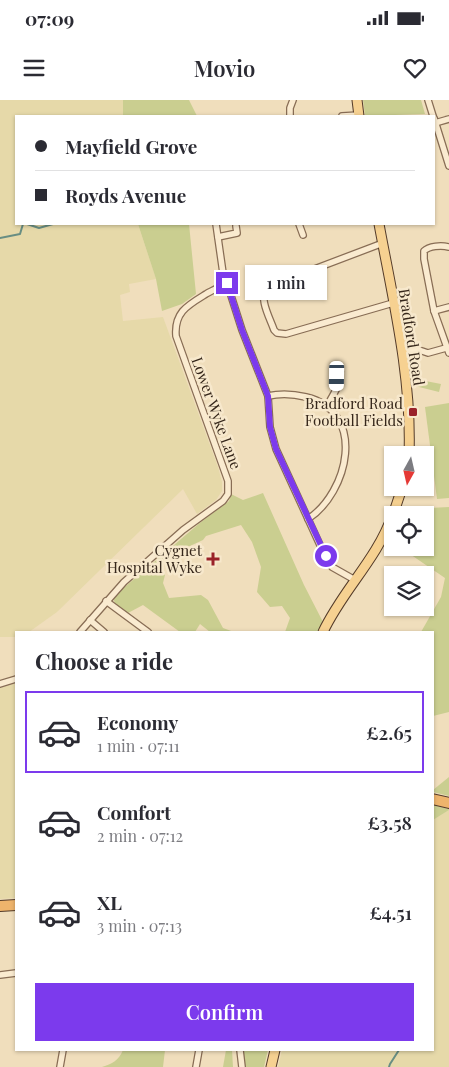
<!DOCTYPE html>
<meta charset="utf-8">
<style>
:root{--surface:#fff;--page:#f2f2f3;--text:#2b2b33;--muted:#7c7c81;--line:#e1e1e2;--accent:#7c3aed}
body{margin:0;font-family:"Playfair Display",serif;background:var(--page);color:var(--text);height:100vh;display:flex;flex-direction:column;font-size:19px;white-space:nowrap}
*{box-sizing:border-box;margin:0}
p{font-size:16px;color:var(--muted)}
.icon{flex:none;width:28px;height:28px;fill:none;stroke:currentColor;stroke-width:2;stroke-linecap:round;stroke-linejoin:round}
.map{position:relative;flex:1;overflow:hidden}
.details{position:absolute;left:15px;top:531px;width:419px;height:420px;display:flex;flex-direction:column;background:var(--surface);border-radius:0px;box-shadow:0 1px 4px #0004}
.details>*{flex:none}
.guide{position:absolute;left:15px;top:15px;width:420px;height:110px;border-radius:0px;box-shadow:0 1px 4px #0004;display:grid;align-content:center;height:110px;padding:0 20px;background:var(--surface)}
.needle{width:32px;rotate:188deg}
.tools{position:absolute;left:384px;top:346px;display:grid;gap:10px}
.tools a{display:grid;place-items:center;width:50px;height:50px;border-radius:0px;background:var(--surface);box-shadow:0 1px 4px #0004;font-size:25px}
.end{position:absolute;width:22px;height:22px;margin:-11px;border:6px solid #7c3aed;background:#fff;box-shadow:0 0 0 2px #fff}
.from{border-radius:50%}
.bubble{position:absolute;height:35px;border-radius:0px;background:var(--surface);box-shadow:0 1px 4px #0004;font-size:16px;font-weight:600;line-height:35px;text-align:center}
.car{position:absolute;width:15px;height:30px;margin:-15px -8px;border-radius:6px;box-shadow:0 0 4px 1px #0007;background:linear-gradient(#fff 24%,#345 0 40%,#fff 0 76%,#345 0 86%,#fff 0)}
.guide b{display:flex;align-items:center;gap:18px;height:48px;font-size:19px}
.guide b+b{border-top:1px solid var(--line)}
.guide i{width:12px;height:12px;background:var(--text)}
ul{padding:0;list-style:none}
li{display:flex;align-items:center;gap:15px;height:82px;margin:0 10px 8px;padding:0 10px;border:2px solid transparent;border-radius:0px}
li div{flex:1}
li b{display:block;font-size:19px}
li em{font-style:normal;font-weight:600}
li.on{border-color:var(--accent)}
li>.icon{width:45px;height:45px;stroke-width:1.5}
h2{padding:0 20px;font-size:22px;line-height:60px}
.cta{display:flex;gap:10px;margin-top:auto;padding:10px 20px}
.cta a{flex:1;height:58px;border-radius:0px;background:var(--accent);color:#fff;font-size:20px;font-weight:600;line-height:58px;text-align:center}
.status{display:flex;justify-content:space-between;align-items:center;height:35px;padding:0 25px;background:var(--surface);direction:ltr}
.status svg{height:14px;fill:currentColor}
header{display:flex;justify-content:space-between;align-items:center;height:65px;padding:0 20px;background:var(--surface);font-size:22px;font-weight:600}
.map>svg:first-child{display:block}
.farmland{fill:#e6d9a9}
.green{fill:#cace90}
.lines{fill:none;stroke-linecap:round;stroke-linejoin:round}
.stream{stroke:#688e83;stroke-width:2}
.minor-casing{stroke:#886d55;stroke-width:8}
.primary-casing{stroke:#553c2a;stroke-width:11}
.trunk-casing{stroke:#553c2a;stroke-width:12}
.minor{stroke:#faebd0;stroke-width:5.5}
.primary{stroke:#f6d191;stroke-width:9}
.trunk{stroke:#eeb46c;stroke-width:10}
.route{stroke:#7c3aed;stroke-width:6}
.poi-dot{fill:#9a2229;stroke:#f7e8cc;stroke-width:2}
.labels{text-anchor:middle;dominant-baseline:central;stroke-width:5;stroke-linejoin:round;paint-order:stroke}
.street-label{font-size:15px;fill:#36271b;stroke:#f7e8cc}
.poi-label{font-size:15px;fill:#36271b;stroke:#f7e8cc;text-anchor:end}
</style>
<div class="status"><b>07:09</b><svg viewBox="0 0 49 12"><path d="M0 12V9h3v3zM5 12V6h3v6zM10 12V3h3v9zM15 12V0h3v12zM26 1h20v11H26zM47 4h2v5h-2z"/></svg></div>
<header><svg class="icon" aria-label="menu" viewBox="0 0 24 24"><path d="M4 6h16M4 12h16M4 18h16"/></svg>Movio<svg class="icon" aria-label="heart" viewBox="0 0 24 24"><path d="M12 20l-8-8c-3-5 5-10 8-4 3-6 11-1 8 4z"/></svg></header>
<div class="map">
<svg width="449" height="967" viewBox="0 0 449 967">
<rect width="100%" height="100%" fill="#f0debc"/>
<!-- farmland -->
<g class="farmland">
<polygon points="0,0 123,0 123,16 16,16 16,124 138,124 156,179 129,184 130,192 120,195 123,221 163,217 218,367 222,382 222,391 216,400 197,414 183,389 57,512 29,532 16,532 16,537 0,537"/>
<polygon points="16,583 16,798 0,799 0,588"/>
<polygon points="449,710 449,967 278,967 282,950 432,950 433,720"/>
</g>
<!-- green -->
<g class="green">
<polygon points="123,0 189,0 197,16 123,16"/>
<polygon points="363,0 421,0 425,14 365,16"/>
<polygon points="138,124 189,124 196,194 182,204 162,211 156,179"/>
<polygon points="410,278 441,284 439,292 411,285"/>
<polygon points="449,303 449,398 437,399 425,307"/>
<polygon points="263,393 304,485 323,522 317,532 285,532 290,518 282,506 270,507 257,492 261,467 252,442 241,425 206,436 203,440 168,456 160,464 165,475 163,483 169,498 201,495 208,500 223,528 234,532 210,532 200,524 195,532 180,532 143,505 128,513 115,504 113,497 201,422 229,401 231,394 243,400"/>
<polygon points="449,407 449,612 433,616 432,532 421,532 441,497 445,478 401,448 425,448 425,420 429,408"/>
<polygon points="449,677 449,696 433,692 433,690"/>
<polygon points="433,705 449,709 449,710 433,720"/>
<path d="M123 950H165L163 967H102C112 964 119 960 123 950Z"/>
<polygon points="226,950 232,950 233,967 223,967"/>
<polygon points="243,950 268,950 264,967 245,967"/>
</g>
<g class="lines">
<!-- stream -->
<g class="stream">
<polyline points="27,124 39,128 53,124"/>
<polyline points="0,138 20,134 23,124"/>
<polyline points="389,967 390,964 399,950"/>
</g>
<defs>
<g id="minor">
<polyline points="428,0 433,16"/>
<polyline points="290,16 290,8 293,0"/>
<polyline points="342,16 359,15"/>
<polyline points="434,18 449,66"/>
<polyline points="435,23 449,19"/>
<polyline points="299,124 303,135"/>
<polyline points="218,137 237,133 236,126"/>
<path d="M383 143 267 187C258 198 270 218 274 230L277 233 286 234 393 203"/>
<path d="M449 147C441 145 429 146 424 151V159L434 211 449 253"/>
<polyline points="221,180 227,183 242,230 268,296 270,327 276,349 320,445 332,467 355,480"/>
<polyline points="434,211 449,207"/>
<polyline points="401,251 416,249 428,253 446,248"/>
<path d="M268 296C281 293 294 294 306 297 368 312 348 393 308 419"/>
<polyline points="327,306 337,288 337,276 340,272"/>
<polyline points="106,501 148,532"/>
<polyline points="90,520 104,532"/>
<path d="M80 532 124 482 183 430 223 401 228 394V381L176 236C174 212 188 205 206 194 209 192 214 190 217 188 220 184 221 177 223 173L216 124"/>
<polyline points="0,584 16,579"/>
<polyline points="0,875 16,873"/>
<polyline points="240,950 242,967"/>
<polyline points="60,967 63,950"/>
<polyline points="196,967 199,950"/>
</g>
<g id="primary">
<polyline points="357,0 359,16"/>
<path d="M379 124C393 200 412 278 409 355"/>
<polyline points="393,415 402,388"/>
<path d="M323 532C342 491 377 459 392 416"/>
<polyline points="271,967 275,950"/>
</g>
<g id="trunk">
<polyline points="432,699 449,703"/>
<polyline points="0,806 16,805"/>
</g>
</defs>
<!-- minor casing -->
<use href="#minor" class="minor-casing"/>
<!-- primary casing -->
<use href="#primary" class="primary-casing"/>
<!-- trunk casing -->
<use href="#trunk" class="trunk-casing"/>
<!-- minor -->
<use href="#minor" class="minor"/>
<!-- primary -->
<use href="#primary" class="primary"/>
<!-- trunk -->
<use href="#trunk" class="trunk"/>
</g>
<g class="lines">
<!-- route -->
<polyline class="route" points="227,183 242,230 268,296 270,327 276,349 326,456"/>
</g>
<!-- markers -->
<g class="poi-dot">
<rect x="408" y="307" width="10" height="10" rx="2.5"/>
<path d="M210.5 451.5h5v5h5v5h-5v5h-5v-5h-5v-5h5z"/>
</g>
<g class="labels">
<!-- street labels -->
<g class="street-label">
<text transform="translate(412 237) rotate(81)">Bradford Road</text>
<text transform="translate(217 313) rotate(70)">Lower Wyke Lane</text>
</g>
<!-- poi labels -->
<g class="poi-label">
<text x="403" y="303">Bradford Road<tspan x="403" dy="17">Football Fields</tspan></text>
<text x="202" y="450">Cygnet<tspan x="202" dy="17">Hospital Wyke</tspan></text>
</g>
</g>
</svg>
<div class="tools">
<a><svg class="needle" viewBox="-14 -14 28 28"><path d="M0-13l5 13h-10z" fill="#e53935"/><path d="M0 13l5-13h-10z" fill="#7c7c81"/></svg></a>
<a><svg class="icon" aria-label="locate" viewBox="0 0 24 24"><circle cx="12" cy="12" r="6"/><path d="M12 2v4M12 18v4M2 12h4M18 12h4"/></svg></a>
<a><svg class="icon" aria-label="layers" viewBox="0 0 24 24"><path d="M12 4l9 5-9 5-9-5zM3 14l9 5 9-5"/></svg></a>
</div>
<i class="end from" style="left:326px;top:456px"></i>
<i class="end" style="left:227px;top:183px"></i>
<div class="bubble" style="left:245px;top:165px;width:82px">1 min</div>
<i class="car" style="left:337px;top:276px;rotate:181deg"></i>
<div class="guide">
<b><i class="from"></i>Mayfield Grove</b>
<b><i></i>Royds Avenue</b>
</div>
<section class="details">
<h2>Choose a ride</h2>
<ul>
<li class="on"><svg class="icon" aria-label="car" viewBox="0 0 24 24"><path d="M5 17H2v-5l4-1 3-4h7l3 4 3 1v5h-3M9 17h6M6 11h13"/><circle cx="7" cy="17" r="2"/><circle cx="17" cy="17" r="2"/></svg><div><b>Economy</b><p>1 min · 07:11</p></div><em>£2.65</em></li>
<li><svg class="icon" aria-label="car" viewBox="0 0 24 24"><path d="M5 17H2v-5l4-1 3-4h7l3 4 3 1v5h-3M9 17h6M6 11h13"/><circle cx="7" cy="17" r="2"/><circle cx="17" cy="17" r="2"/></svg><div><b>Comfort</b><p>2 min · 07:12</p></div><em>£3.58</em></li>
<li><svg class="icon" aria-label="car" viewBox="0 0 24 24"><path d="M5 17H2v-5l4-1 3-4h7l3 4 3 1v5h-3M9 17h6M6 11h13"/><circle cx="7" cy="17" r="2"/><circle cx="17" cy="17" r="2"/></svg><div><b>XL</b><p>3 min · 07:13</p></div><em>£4.51</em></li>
</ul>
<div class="cta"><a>Confirm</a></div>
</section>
</div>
